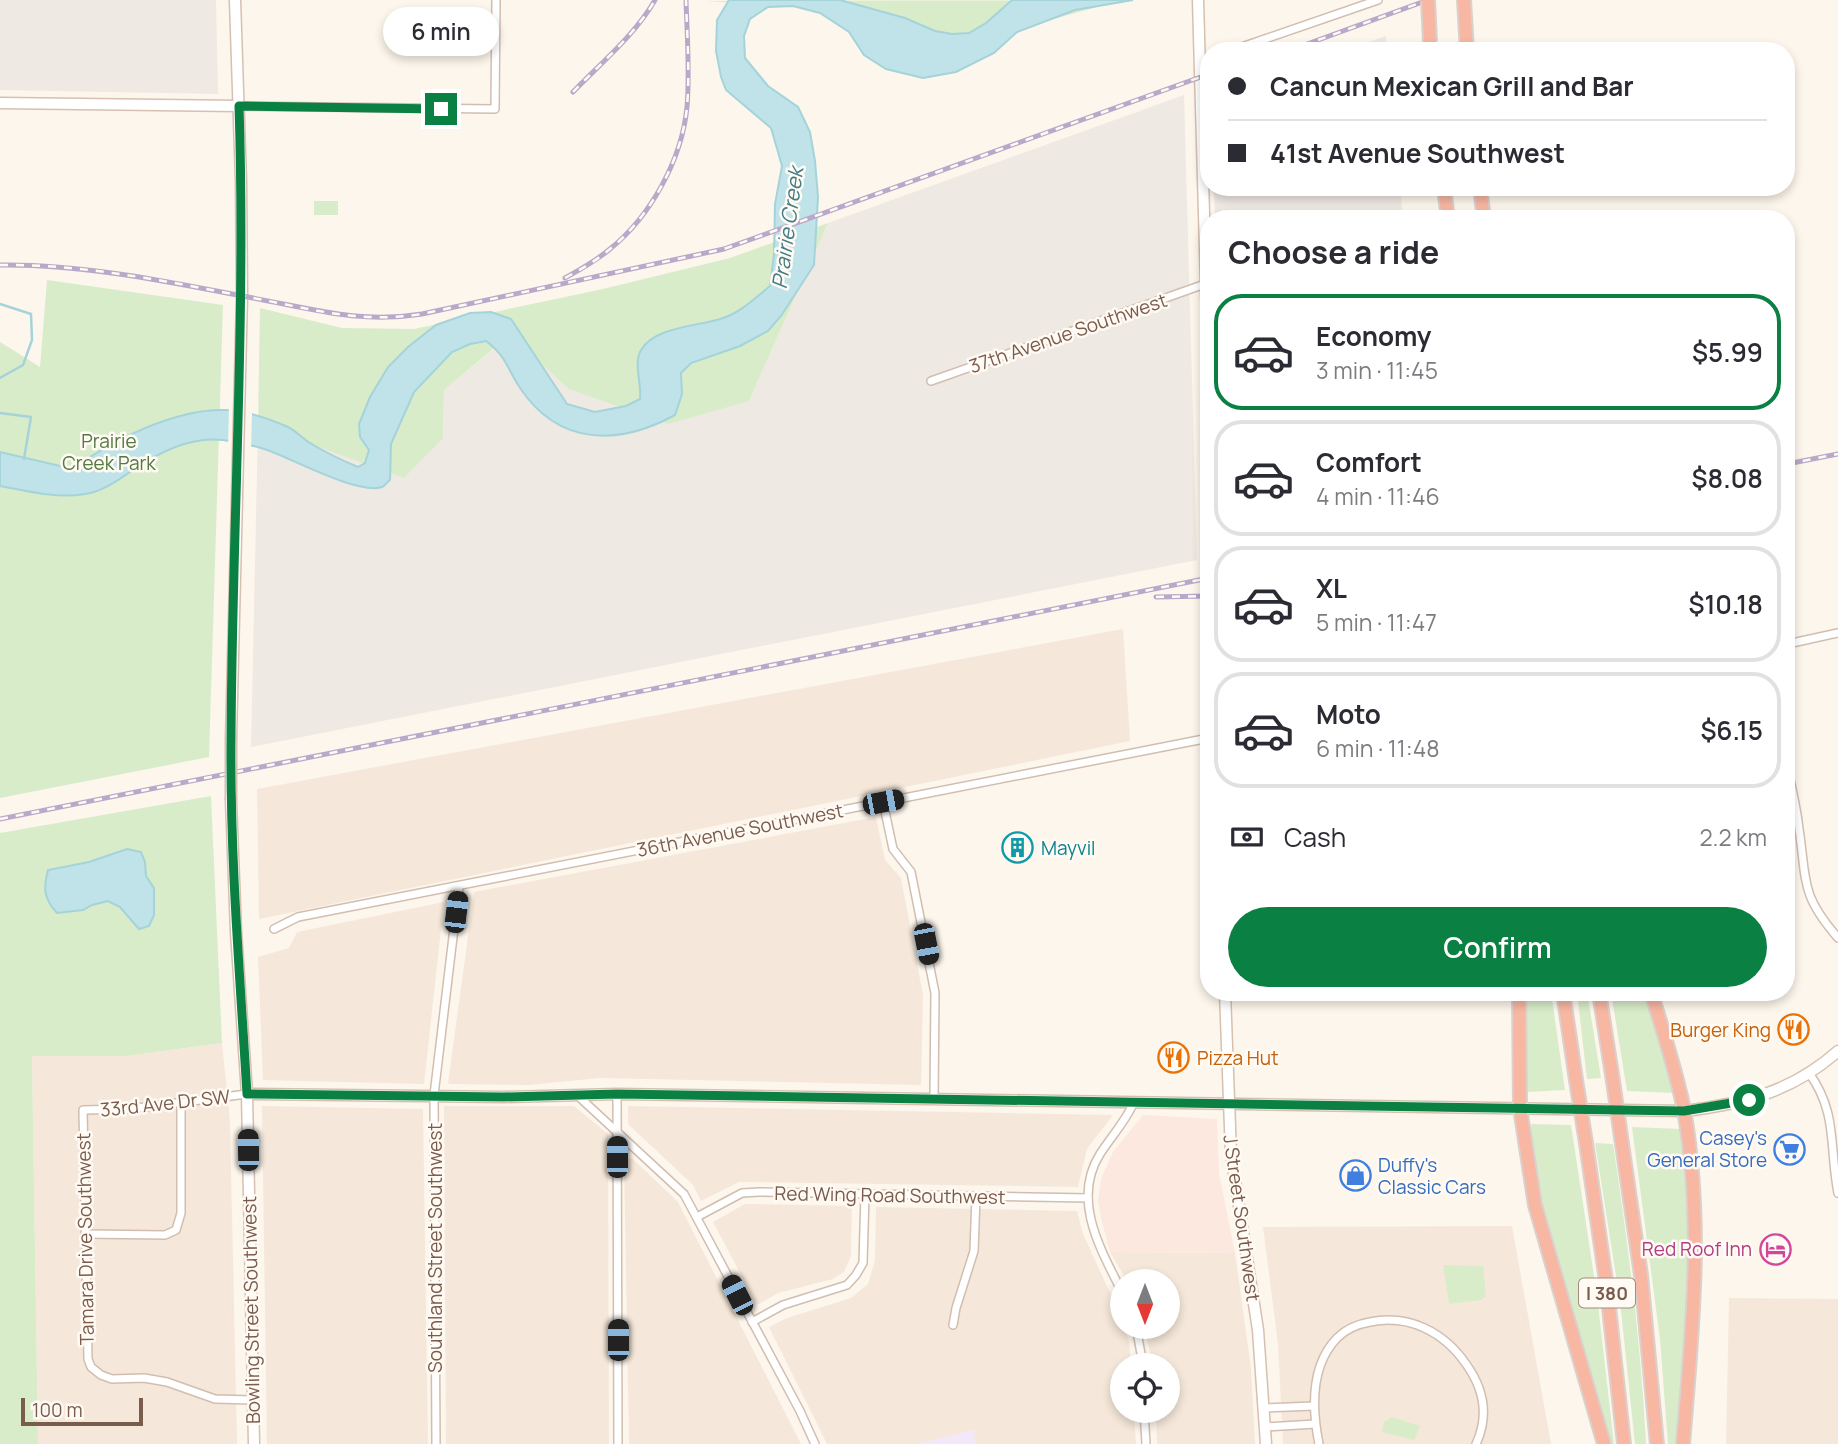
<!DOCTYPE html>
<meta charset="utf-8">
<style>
:root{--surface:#fff;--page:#f7f7f7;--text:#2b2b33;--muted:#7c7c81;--line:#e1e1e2;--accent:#0b8043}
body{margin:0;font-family:Manrope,sans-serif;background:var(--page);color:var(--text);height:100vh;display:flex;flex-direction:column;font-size:26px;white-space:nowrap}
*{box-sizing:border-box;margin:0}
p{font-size:23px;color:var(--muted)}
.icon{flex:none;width:38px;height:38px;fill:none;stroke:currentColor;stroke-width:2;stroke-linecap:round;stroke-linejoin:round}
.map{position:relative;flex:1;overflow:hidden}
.side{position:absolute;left:1200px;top:210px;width:595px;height:791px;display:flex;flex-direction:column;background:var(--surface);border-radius:28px;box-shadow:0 4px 10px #0003}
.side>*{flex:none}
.guide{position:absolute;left:1200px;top:42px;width:595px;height:154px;border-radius:28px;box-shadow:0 4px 10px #0003;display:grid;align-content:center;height:154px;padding:0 28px;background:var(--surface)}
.needle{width:46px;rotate:180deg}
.buttons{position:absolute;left:1110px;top:1269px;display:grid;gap:14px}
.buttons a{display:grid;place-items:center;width:70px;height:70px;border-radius:50%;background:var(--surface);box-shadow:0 4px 10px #0003;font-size:35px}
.scale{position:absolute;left:21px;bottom:18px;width:122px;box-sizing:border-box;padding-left:7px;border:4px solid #7a5c4d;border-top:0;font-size:19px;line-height:24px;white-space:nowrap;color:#7a5c4d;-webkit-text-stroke:5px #fffaf3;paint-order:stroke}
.end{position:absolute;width:32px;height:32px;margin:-16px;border:9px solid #0b8043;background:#fff;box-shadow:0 0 0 4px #fff}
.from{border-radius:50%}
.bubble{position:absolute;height:49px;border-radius:24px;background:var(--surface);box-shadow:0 4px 10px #0003;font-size:23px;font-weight:600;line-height:49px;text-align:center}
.car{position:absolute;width:21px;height:42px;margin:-21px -10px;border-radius:9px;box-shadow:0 0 5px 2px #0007;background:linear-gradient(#222 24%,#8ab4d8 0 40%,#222 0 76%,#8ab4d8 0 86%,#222 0)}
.guide b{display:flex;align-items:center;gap:24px;height:66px;font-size:26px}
.guide b+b{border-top:2px solid var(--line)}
.guide i{width:18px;height:18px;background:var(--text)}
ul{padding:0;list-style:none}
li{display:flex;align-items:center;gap:21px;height:116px;margin:0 14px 10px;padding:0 14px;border:4px solid var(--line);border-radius:28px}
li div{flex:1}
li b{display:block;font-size:26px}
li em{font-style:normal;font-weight:600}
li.active{border-color:var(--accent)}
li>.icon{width:63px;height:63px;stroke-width:1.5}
h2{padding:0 28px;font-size:32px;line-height:84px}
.pay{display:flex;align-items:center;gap:18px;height:77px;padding:0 28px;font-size:26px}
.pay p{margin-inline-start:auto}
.primary-button{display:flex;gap:14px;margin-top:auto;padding:14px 28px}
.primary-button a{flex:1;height:80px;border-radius:42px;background:var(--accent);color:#fff;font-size:28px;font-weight:600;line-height:80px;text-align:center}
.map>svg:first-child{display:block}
.residential{fill:#f5e8da}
.commercial{fill:#fde8e0}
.industrial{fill:#efe9e4}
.education{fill:#f3e8fa}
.green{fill:#d8ecc9}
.water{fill:#bfe3e8;stroke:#a5d3da;stroke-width:2}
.pier{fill:#fdf6ec}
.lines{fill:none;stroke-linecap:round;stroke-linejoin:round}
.stream{stroke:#a5d3da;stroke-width:2.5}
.street-casing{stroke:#d1beb0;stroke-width:10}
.secondary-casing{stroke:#d6c0b0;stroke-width:13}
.highway-casing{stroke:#dad1cd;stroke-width:16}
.street{stroke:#fff;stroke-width:7}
.secondary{stroke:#fff;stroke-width:10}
.highway{stroke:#f7b7a3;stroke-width:12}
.rail-casing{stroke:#b9a8c9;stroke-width:5}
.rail{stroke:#fffaf3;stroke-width:2.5;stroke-dasharray:8;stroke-linecap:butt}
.secondary-bridge-casing{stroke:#d6c0b0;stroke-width:13;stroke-linecap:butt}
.highway-bridge-casing{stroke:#dad1cd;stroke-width:16;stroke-linecap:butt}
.secondary-bridge{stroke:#fff;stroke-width:10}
.highway-bridge{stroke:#f7b7a3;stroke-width:12}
.route{stroke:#0b8043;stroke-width:9}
.labels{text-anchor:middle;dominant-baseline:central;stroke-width:5;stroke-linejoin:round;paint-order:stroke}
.shield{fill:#fffaf3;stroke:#a28b7f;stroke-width:2}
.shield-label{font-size:18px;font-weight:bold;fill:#7a5c4d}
.street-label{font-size:19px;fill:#7a5c4d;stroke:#fffaf3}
.park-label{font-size:19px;fill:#537a41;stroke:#fffaf3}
.culture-label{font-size:19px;fill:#0d838f;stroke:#fffaf3;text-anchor:start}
.food-label{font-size:19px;fill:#c56008;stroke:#fffaf3;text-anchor:end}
.shop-label{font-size:19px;fill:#366cbe;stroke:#fffaf3;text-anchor:end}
.hotel-label{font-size:19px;fill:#b23c85;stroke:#fffaf3;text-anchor:end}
.water-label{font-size:21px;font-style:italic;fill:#437c86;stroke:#fffaf3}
</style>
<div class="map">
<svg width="1838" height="1444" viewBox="0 0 1838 1444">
<rect width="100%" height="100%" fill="#fdf6ec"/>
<!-- residential -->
<g class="residential">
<polygon points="1123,629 1130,741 259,919 257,789"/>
<polygon points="876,817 885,860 901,878 923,995 921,1085 600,1078 528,1085 448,1084 474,892"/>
<polygon points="444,902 424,1084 263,1080 258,957 289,948 297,932"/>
<polygon points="222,1043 230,1122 237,1444 38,1444 32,1055 126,1056"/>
<polygon points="262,1106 423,1109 428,1444 267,1444"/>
<polygon points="444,1106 574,1106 608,1134 609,1444 446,1444"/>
<polygon points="628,1106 1113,1115 1087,1149 1078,1187 739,1182 701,1201 693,1185 628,1124"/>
<polygon points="624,1158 633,1159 678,1202 801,1444 629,1444"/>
<polygon points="745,1204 852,1206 851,1256 844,1272 833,1279 778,1293 757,1305 713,1222"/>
<polygon points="876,1207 1077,1211 1083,1234 1117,1308 1122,1326 1124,1327 1129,1342 1131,1365 1122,1365 1122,1410 1134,1411 1136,1444 976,1444 972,1431 918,1444 827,1444 769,1327 787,1318 851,1298 868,1284 875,1261"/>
<polygon points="1512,1226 1551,1444 1283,1444 1278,1344 1263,1227"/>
<polygon points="1110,1252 1235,1253 1251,1368 1255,1444 1157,1444 1156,1411 1167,1410 1167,1365 1153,1365 1144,1327 1167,1326 1167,1281 1127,1281"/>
<polygon points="1729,1298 1838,1299 1838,1444 1726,1444"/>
</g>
<!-- commercial -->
<polygon class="commercial" points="1143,1115 1217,1119 1219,1173 1235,1253 1110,1252 1101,1218 1098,1201 1101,1179 1113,1152"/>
<!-- industrial -->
<g class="industrial">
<polygon points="0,0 216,0 218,94 0,90"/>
<polygon points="1386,36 1387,51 1343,51"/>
<polygon points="1184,95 1197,560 251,747 258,425 443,438 444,390 511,335 749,401 828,223"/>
<polygon points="1214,187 1400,187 1403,219 1215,219"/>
</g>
<!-- education -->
<polygon class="education" points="973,1430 976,1444 918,1444"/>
<!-- green -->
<g class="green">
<polygon points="1122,0 971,42 814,7 705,1"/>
<rect x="314" y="201" width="24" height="14"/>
<polygon points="828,223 749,401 668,424 569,389 510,335 444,390 443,438 404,478 258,425 260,308 342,328 414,329 603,289 730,258"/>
<polygon points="47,280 223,305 209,757 0,798 0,342 40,367"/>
<polygon points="211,796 222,1043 126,1056 32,1056 38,1444 0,1444 0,833"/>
<polygon points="1524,992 1551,992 1565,1090 1526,1092"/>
<polygon points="1577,992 1587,992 1601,1078 1587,1079"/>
<polygon points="1611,992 1646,992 1664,1048 1674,1093 1627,1091"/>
<polygon points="1532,1124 1571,1125 1597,1296 1614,1444 1607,1444 1547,1228 1528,1130"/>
<polygon points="1632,1127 1680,1129 1691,1245 1679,1444 1668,1444 1660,1339"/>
<path d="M1595 1143 1613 1144C1628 1243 1641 1343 1646 1444H1635L1620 1301Z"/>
<polygon points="1443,1265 1483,1266 1486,1296 1481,1300 1449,1304"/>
<polygon points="1392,1417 1420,1426 1414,1440 1382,1432 1384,1422"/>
</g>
<!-- water -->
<g class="water">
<path d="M729 0H840L905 18 935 31 952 34 969 33 986 23 1012 0H1133L1075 10 1017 32 994 53 956 72 923 78 886 69 864 55 849 32 820 13 793 6 768 7 750 19 744 36 745 58 768 86 798 107 810 132 815 161 818 197 814 265 781 316 768 331 740 346 691 363 681 373 682 394 675 415C618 446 559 446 520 388 507 368 506 356 486 341L470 344 452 352 414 392 391 444 390 480C387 482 385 486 382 487 359 495 294 460 270 451 256 446 238 442 223 440 191 436 159 452 133 470 119 479 103 492 85 494 57 499 27 491 0 486V452L73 469C111 440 177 408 226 410 246 411 270 419 288 427 296 431 302 438 310 443 325 452 341 460 358 467L365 463 369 450 360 437 359 424 370 397 388 367 408 347 436 325 470 313 491 312 511 319 567 404 595 412 626 406 640 399C642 384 633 364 641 350 654 327 698 326 720 319 740 313 754 299 770 286L774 255 775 204 782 166 771 128 726 90 721 77 716 51 717 20Z"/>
<path d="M127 849 141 852 145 862 146 876 154 888V915L149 926 139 929 120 907 108 901 92 905 83 910 57 913C44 899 43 889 48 870L89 862Z"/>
</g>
<!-- pier -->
<polygon class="pier" points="229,407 252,413 251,450 228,445"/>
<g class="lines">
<!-- stream -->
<g class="stream">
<polyline points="0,304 31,314 32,340 23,365 0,378"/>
<polyline points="0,413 31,417 24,459"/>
</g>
<defs>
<g id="street">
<polyline points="1230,51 1378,0"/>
<polyline points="239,106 495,109 496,0"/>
<polyline points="931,381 1205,284"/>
<polyline points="1787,646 1792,643 1838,633"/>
<path d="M1787 765C1791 786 1797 808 1799 829 1807 882 1800 894 1838 938"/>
<polyline points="883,802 893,849 911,872 935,993 934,1099"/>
<polyline points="274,929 298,917 1209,738"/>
<path d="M1809 1073C1838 1113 1829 1147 1838 1193"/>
<polyline points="247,1094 129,1109 83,1110 88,1359 91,1367 101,1375 112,1379 144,1378 167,1382 215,1399 253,1400"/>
<polyline points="617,1094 618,1444"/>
<polyline points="577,1095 684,1194 800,1411 815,1444"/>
<polyline points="697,1217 742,1193 759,1192 1088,1198"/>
<polyline points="85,1234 165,1235 176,1230 181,1213 181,1103"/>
<path d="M1122 1292C1101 1250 1071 1200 1100 1154 1111 1137 1125 1122 1133 1104"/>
<polyline points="752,1322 783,1305 847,1285 856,1275 863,1263 865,1195"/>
<polyline points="953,1325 956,1308 974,1251 976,1197"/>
<polyline points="1136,1326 1143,1365"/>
<polyline points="1264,1408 1314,1406"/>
<polyline points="1144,1410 1146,1444"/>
<polyline points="1265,1427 1315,1424"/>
<polyline points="436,1444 434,1095 459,887"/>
<path d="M1319 1444C1312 1409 1310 1366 1337 1338 1346 1329 1358 1324 1370 1322 1409 1314 1444 1332 1466 1364 1484 1389 1489 1416 1476 1444"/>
</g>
<g id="secondary">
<polyline points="1198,0 1209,392"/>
<polyline points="0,103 239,106"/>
<polyline points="231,738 242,296 241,181 235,0"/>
<polyline points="231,800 236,932 247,1094 254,1444"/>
<polyline points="1225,992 1231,1154 1258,1330 1266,1444"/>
<path d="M247 1094 504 1097 617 1094 1684 1111C1743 1104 1792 1092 1838 1051"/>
</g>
<g id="highway">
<polyline points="1464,0 1467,51"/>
<polyline points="1444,187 1448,219"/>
<polyline points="1480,187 1484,219"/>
<polyline points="1519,992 1520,1108 1535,1205 1604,1444"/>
<polyline points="1563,992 1576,1080"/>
<polyline points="1599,992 1613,1081"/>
<path d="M1651 992C1663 1031 1676 1070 1684 1110 1704 1221 1692 1333 1683 1444"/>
<polyline points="1586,1143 1606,1281 1624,1444"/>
<polyline points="1622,1144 1641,1275 1657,1444"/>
</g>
</defs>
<!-- street casing -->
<use href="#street" class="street-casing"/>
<!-- secondary casing -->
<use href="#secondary" class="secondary-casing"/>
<!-- highway casing -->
<use href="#highway" class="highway-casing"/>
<!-- street -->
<use href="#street" class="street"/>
<!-- secondary -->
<use href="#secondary" class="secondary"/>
<!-- highway -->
<use href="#highway" class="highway"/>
<defs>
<g id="rail">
<polyline points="1288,51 1428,0"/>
<path d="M573 92C601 63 635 35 655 0"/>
<path d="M0 265C85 264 170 282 253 298 313 309 360 324 422 314L724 249 1209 74"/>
<path d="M565 278C581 269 596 261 610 249 651 216 682 159 687 107 690 71 687 35 686 0"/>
<polyline points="1787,464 1838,454"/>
<polyline points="1156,597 1209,596"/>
<polyline points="0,819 1209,578"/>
</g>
</defs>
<!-- rail casing -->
<use href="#rail" class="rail-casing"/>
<!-- rail -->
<use href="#rail" class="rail"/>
<defs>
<polyline id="secondary-bridge" points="231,738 231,800"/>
<g id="highway-bridge">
<polyline points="1428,0 1430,42"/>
<polyline points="1576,1080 1586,1143"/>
<polyline points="1613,1081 1622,1144"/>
</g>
</defs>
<!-- secondary-bridge casing -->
<use href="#secondary-bridge" class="secondary-bridge-casing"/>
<!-- highway-bridge casing -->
<use href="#highway-bridge" class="highway-bridge-casing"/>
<!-- secondary-bridge -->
<use href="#secondary-bridge" class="secondary-bridge"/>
<!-- highway-bridge -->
<use href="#highway-bridge" class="highway-bridge"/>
</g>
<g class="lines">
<!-- route -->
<path class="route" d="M441 109 239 106C246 318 232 529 231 741 230 859 240 976 247 1094L504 1097 617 1094 1684 1111 1749 1100"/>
</g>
<!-- icons -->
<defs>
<symbol id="building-ring" viewBox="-11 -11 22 22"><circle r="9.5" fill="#fffaf3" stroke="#0f9aa8" stroke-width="1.5"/><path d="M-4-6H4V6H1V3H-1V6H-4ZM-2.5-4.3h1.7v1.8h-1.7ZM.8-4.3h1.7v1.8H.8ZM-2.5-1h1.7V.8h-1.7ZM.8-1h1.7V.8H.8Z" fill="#0f9aa8"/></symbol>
<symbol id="restaurant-ring" viewBox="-11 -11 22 22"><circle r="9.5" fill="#fffaf3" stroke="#e8710a" stroke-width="1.5"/><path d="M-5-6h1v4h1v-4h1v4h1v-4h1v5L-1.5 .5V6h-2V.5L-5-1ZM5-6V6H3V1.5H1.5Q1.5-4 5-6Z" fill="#e8710a"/></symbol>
<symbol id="supermarket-ring" viewBox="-11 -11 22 22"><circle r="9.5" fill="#fffaf3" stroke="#3f7fe0" stroke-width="1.5"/><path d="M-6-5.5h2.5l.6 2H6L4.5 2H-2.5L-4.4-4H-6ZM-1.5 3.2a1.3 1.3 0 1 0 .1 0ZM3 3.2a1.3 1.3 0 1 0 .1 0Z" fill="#3f7fe0"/></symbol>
<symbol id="shop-ring" viewBox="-11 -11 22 22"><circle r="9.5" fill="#fffaf3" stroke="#3f7fe0" stroke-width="1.5"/><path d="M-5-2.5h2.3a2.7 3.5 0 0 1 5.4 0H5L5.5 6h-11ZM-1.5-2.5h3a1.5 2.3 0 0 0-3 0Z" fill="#3f7fe0"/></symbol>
<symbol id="hotel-ring" viewBox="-11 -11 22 22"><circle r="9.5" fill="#fffaf3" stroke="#d1479c" stroke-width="1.5"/><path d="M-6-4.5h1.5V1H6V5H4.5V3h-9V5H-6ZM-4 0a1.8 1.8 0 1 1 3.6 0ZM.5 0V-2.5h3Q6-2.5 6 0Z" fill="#d1479c"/></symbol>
</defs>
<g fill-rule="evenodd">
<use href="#building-ring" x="1000" y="830" width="35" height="35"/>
<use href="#restaurant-ring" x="1776" y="1012" width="35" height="35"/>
<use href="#restaurant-ring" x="1156" y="1040" width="35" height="35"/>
<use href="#supermarket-ring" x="1772" y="1132" width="35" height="35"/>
<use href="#shop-ring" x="1338" y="1158" width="35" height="35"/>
<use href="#hotel-ring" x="1758" y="1232" width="35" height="35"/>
</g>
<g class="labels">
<!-- shield labels -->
<rect class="shield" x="1579" y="1278.5" width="56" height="29" rx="5"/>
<g class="shield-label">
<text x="1607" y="1293">I 380</text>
</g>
<!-- street labels -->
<g class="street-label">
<text transform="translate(1068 333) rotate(-19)">37th Avenue Southwest</text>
<text transform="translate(740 830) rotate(-11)">36th Avenue Southwest</text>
<text transform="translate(165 1103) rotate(-6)">33rd Ave Dr SW</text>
<text transform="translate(890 1195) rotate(1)">Red Wing Road Southwest</text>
<text transform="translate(1242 1218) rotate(82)">J Street Southwest</text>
<text transform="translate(85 1239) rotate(-91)">Tamara Drive Southwest</text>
<text transform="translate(435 1248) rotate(-90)">Southland Street Southwest</text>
<text transform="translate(251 1310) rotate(-91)">Bowling Street Southwest</text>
</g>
<!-- park labels -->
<g class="park-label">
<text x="109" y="441">Prairie<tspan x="109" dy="22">Creek Park</tspan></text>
</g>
<!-- culture labels -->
<g class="culture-label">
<text x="1041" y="848">Mayvil</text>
</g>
<!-- food labels -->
<g class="food-label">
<text x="1771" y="1030">Burger King</text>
<text x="1197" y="1058" text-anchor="start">Pizza Hut</text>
</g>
<!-- shop labels -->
<g class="shop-label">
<text x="1767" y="1138">Casey's<tspan x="1767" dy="22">General Store</tspan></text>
<text x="1378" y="1165" text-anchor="start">Duffy's<tspan x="1378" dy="22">Classic Cars</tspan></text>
</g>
<!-- hotel labels -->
<g class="hotel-label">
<text x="1752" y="1249">Red Roof Inn</text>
</g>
<!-- water labels -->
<g class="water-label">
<text transform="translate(787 228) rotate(-82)">Prairie Creek</text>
</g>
</g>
</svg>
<div class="buttons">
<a><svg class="needle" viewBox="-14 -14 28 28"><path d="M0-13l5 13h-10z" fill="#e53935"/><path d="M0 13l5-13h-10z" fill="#7c7c81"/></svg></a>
<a><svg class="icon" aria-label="locate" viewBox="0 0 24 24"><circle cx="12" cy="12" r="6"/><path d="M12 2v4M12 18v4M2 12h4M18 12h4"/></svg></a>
</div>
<div class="scale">100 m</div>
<i class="end from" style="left:1749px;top:1100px"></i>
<i class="end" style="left:441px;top:109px"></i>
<div class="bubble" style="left:383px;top:7px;width:116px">6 min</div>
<i class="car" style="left:883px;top:802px;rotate:79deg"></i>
<i class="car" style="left:456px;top:912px;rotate:7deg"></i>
<i class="car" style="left:926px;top:944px;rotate:169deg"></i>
<i class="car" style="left:248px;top:1150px;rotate:359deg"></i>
<i class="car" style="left:617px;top:1157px;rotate:0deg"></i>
<i class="car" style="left:737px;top:1295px;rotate:333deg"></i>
<i class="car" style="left:618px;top:1340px;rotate:0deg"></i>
<div class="guide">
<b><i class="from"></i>Cancun Mexican Grill and Bar</b>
<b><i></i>41st Avenue Southwest</b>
</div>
<section class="side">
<h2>Choose a ride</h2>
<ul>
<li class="active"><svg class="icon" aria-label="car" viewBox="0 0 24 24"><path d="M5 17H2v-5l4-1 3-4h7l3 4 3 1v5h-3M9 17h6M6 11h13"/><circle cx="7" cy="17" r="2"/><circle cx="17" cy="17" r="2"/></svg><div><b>Economy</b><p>3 min · 11:45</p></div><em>$5.99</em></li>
<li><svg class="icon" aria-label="car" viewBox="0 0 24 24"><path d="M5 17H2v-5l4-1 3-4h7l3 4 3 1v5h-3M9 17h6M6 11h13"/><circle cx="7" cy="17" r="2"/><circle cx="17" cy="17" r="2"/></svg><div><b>Comfort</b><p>4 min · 11:46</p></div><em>$8.08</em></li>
<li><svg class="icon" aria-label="car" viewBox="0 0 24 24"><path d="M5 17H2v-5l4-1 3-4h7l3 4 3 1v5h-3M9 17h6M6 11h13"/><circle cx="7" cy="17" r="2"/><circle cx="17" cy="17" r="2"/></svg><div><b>XL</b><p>5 min · 11:47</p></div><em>$10.18</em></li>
<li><svg class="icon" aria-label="car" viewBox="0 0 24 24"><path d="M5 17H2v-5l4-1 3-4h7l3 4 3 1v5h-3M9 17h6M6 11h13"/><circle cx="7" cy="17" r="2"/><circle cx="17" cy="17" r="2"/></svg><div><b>Moto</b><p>6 min · 11:48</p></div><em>$6.15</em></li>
</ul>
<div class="pay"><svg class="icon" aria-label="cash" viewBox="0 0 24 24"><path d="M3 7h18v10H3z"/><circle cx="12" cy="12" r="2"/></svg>Cash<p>2.2 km</p></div>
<div class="primary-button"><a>Confirm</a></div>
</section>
</div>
